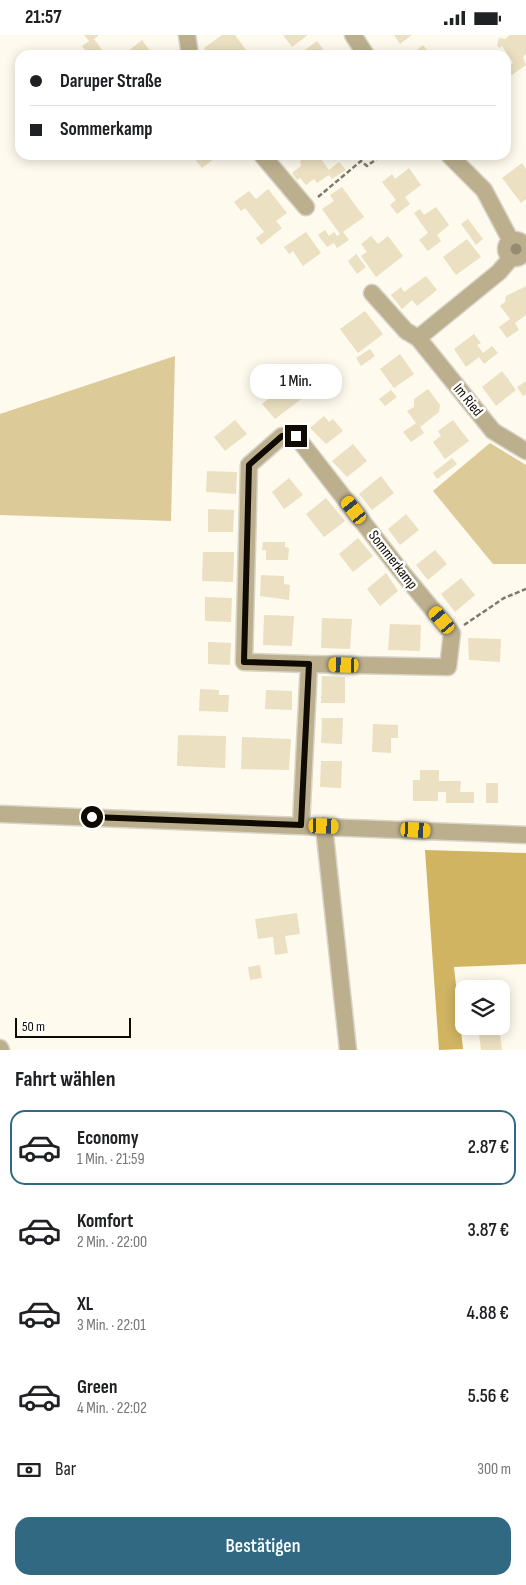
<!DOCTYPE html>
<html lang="de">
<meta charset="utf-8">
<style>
:root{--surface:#fff;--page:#f2f2f2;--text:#202124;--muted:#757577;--line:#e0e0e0;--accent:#316983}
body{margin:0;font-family:"Sofia Sans Condensed",sans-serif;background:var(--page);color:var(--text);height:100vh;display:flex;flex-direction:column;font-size:19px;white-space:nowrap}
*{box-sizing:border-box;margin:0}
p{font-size:16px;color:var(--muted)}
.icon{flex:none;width:28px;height:28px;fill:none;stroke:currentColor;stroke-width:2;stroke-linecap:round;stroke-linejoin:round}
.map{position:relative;height:1015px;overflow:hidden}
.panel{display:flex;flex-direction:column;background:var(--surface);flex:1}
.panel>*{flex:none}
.top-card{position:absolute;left:15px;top:15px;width:496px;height:110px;border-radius:15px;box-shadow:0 2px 12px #0003;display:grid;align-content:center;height:110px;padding:0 15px;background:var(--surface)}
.buttons{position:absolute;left:455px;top:945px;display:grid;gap:10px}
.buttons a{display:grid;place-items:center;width:55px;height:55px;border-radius:10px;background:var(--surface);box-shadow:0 2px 12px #0003;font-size:25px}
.scale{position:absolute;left:15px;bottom:12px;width:116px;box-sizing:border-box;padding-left:5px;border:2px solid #0f0b03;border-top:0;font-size:14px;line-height:18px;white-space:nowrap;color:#0f0b03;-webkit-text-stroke:4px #fff;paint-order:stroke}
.end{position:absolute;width:22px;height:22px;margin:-11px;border:6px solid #0f0b03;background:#fff;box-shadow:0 0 0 2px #fff}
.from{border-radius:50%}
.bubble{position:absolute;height:35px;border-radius:15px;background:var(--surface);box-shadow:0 2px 12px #0003;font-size:16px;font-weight:600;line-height:35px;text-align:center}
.car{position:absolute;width:15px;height:30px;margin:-15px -8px;border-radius:6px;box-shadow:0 0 4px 1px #0007;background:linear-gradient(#f5c518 24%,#345 0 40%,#f5c518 0 76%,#345 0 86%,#f5c518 0)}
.top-card b{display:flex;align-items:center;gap:18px;height:48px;font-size:19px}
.top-card b+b{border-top:1px solid var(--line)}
.top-card i{width:12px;height:12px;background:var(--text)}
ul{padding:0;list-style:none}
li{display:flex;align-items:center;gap:15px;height:75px;margin:0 10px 8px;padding:0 5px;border:2px solid transparent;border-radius:15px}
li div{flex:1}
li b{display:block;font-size:19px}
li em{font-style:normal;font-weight:600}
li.on{border-color:var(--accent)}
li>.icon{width:45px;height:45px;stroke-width:1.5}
h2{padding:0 15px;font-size:22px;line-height:60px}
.pay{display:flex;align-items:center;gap:12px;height:55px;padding:0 15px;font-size:19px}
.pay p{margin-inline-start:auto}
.action{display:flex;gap:10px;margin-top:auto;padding:10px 15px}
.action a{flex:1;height:58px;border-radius:15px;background:var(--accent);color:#fff;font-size:20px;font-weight:600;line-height:58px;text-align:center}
.status{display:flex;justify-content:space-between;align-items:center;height:35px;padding:0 25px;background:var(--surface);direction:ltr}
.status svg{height:14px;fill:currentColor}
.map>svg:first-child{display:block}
.green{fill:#dcca99}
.forest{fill:#d0b462}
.building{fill:#ebe0c1}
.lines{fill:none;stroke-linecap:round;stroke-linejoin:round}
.minor-casing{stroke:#d8d4c8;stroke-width:19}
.path{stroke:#7d796f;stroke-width:2.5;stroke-dasharray:5 2.5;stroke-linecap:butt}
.minor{stroke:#bbaf8e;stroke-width:16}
.tree{fill:#948b71}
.route{stroke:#0f0b03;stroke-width:6}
.labels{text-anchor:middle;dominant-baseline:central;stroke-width:5;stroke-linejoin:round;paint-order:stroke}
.street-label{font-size:15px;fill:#0f0b03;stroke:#fff}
</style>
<div class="status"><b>21:57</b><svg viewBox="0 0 49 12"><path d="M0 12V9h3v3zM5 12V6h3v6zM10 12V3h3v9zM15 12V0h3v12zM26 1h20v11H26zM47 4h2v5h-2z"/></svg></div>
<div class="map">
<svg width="526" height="1015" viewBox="0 0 526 1015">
<rect width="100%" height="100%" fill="#fefaed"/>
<!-- green -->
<g class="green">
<polygon points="175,321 171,486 0,480 0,379"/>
<polygon points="490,408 526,430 526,529 493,529 433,456"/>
</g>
<!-- forest -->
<polygon class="forest" points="425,815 526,818 526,929 454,932 463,1014 439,1015"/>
<!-- building -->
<g class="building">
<polygon points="84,0 99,0 94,4 103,16 98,20 89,20 82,11 89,6"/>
<polygon points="222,0 235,0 246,15 239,20 209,20 204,13"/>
<polygon points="283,0 308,0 292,12"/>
<polygon points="394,0 412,0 400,9"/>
<polygon points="510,0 526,0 526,19 523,22 526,30 512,40 506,32 513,28 502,11 499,13 497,10 499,3 505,4"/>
<polygon points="142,5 153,20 129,20 127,17"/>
<polygon points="317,6 323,14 315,20 298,20"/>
<polygon points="423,10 431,20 411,20"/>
<polygon points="201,120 219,120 202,133 195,124"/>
<polygon points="315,120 318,120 329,135 339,127 346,135 332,144 329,140 317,148 314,144 306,150 300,143 297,145 292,138 301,131 300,126 303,123 309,124"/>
<polygon points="522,128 526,134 526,164 521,168 502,143"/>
<polygon points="409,133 421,150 405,162 410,169 397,179 390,170 396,165 382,147 392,139 395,144"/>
<polygon points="342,152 364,182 343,197 349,205 337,213 334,208 327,212 318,200 325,195 329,201 334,197 337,201 340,199 322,174 334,166 330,160"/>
<polygon points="268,154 287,178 276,186 282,193 261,210 256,203 264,197 245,173 241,176 234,167 249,156 256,164"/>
<polygon points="436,172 449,190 437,200 441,206 428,216 419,205 428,198 414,178 420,174 424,180"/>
<polygon points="468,184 483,204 476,210 461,189"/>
<polygon points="306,197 321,218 303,231 293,216 289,219 284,212"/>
<polygon points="371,201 378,209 388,201 403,221 376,242 361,221 367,217 361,209"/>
<polygon points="467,204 481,222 456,240 443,222"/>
<polygon points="356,219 366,232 357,239 348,226"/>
<polygon points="426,241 437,255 417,271 412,265 402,274 391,260 401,252 404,257"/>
<polygon points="526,251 526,280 515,288 519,295 507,303 499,292 510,284 500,271 505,267 506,261"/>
<polygon points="365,276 383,299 358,318 340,294"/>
<polygon points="474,299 481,308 477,310 483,318 492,311 498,318 484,329 479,322 466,332 454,314"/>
<polygon points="370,314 375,321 361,331 356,323"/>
<polygon points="400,319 414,339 394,353 380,334"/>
<polygon points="502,336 516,355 496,371 482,352"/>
<polygon points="291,346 304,362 275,384 262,369"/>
<polygon points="526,346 526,359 523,361 517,352"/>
<polygon points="428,354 440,370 439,377 420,392 424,398 411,407 403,397 416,388 407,376 414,372 414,364"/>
<polygon points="391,355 397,362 385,371 379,364"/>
<polygon points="324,381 329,387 333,384 343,396 326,409 310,393"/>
<polygon points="235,385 247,399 225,416 214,402"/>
<polygon points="453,385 469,406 445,424 433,407 441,401 438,396"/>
<polygon points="353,409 367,426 347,442 332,426"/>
<polygon points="452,423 457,429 437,444 433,438"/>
<polygon points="207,436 237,437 236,459 206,457"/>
<polygon points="381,441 394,458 372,475 359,459"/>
<polygon points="289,443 303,460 284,474 272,457"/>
<polygon points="326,463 345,486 324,502 306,479"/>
<polygon points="208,474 234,475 233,497 208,497"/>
<polygon points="406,479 419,495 400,510 388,494"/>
<polygon points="358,503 373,521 353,537 339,519"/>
<polygon points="263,507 285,507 285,512 289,513 288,525 266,525 266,515 262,515"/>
<polygon points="435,515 447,529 428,545 416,530"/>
<polygon points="203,517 234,517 233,547 202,546"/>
<polygon points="386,538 398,556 380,571 367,554"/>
<polygon points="261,540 284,541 284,549 290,550 289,565 260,561"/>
<polygon points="461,543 475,560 455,577 441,559"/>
<polygon points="205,562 232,563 231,587 205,586"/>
<polygon points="264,580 294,581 292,611 263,610"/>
<polygon points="322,583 352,584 350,614 321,613"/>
<polygon points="390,589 421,590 420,616 388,615"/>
<polygon points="468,603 501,604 500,627 469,625"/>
<polygon points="208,607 231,608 230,630 208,629"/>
<polygon points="322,641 345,642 345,668 321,668"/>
<polygon points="200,654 219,655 219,660 229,660 228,677 199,676"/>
<polygon points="266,655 292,656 292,675 265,674"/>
<polygon points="322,683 343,683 342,709 321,708"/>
<polygon points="373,689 398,690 398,703 391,703 391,718 372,717"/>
<polygon points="178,700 226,701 225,733 177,731"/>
<polygon points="242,702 291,704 289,735 241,734"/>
<polygon points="321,726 342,726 341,753 320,752"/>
<polygon points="420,735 439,735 439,746 461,746 460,757 474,757 474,768 446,768 446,757 438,757 438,766 413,766 413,745 420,745"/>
<rect x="486" y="748" width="12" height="20"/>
<polygon points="297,878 300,899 285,901 288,918 275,920 273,902 258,904 255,884"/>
<polygon points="260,930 262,943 250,945 248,932"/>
<polygon points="478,991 499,991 502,1015 481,1015"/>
</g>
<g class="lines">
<defs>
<g id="minor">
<polyline points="187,0 190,20"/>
<polyline points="353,0 366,20"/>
<polyline points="262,120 306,172"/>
<polyline points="449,120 484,155 511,206"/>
<circle cx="515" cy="214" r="9"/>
<polyline points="372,258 406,296 418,303 493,396 526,416"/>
<polyline points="418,303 499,237 511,223"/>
<polyline points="0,779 526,800"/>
<polyline points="301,790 309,629 448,632 452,598 400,535 296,401 282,401 249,430 244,627 309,629"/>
<polyline points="324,791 348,1015"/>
<polyline points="0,1013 1,1015"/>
</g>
</defs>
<!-- minor casing -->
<use href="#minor" class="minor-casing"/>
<!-- path -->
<g class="path">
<polyline points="318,162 361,126 367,131 382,120"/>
<polyline points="464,590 504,563 526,554"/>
</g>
<!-- minor -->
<use href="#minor" class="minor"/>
</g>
<!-- trees -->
<circle class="tree" cx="516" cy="214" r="5.5"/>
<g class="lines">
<!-- route -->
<polyline class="route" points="92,782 301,790 309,629 244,627 249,430 282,401 296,401"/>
</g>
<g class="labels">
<!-- street labels -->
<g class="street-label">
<text transform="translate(468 365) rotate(51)">Im Ried</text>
<text transform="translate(393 525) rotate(52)">Sommerkamp</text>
</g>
</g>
</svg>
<div class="buttons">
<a><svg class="icon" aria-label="layers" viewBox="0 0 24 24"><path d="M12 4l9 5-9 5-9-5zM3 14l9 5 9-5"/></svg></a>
</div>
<div class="scale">50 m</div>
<i class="end from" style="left:92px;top:782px"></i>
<i class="end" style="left:296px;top:401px"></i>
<div class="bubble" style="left:250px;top:329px;width:92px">1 Min.</div>
<i class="car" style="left:354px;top:475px;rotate:323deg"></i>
<i class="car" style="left:442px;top:585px;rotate:320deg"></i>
<i class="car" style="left:344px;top:630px;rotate:272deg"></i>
<i class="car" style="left:324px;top:791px;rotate:92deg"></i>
<i class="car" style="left:416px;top:795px;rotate:93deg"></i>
<div class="top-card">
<b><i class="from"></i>Daruper Straße</b>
<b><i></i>Sommerkamp</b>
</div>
</div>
<section class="panel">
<h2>Fahrt wählen</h2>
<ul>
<li class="on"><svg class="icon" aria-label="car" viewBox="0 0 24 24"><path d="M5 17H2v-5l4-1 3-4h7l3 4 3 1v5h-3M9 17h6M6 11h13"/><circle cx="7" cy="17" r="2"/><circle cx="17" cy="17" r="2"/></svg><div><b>Economy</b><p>1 Min. · 21:59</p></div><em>2.87 €</em></li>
<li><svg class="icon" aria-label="car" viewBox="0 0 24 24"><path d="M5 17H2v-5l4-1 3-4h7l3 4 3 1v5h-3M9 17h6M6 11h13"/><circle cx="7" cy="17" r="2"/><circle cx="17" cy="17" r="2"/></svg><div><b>Komfort</b><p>2 Min. · 22:00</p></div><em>3.87 €</em></li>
<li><svg class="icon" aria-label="car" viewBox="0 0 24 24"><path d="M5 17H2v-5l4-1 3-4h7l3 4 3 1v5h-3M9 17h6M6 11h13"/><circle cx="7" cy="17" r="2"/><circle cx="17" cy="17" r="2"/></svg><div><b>XL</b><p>3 Min. · 22:01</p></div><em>4.88 €</em></li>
<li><svg class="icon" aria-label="car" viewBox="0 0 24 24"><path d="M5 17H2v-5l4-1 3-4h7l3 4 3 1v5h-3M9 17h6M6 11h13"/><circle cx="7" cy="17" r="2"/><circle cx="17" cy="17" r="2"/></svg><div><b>Green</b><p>4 Min. · 22:02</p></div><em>5.56 €</em></li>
</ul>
<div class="pay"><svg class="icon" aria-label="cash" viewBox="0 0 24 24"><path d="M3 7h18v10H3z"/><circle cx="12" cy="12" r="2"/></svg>Bar<p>300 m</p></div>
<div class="action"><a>Bestätigen</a></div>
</section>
